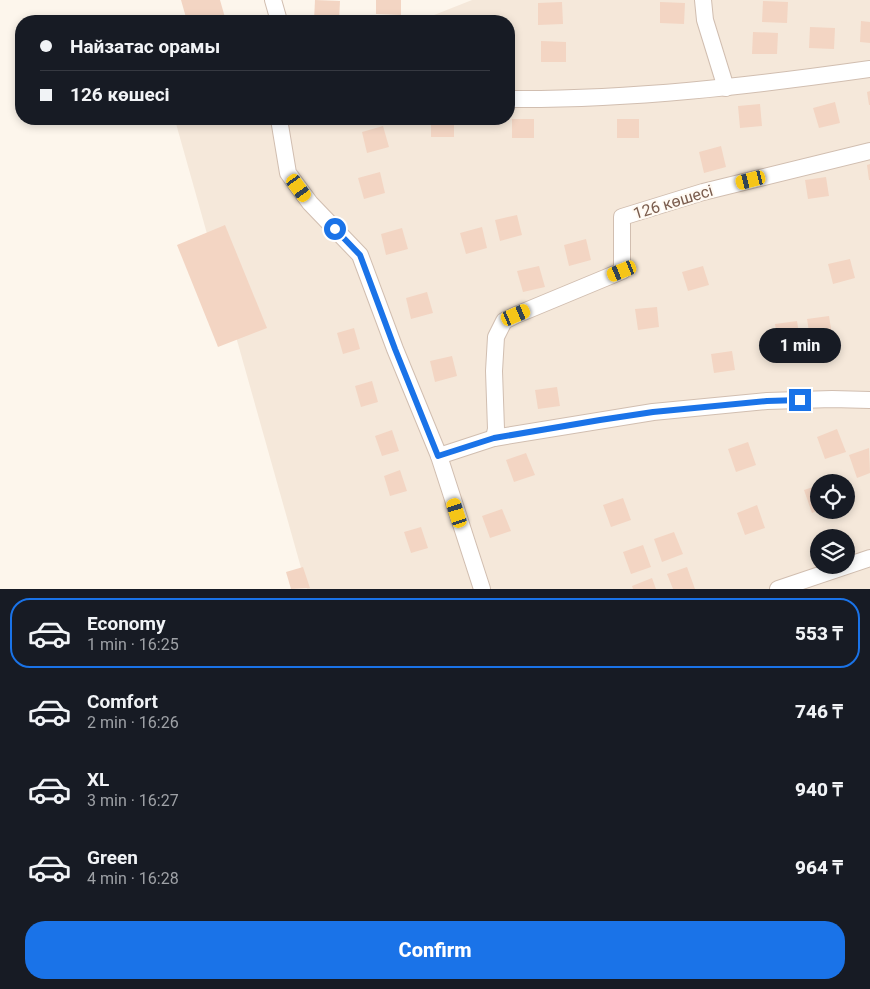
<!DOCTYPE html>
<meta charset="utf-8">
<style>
:root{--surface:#171b24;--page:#20242c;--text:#f1f3f6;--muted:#9ea1a6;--line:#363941;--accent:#1a73e8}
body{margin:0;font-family:Roboto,sans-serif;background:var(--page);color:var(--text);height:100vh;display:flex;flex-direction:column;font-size:19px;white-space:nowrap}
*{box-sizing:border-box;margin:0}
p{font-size:16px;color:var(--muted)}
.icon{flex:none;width:28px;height:28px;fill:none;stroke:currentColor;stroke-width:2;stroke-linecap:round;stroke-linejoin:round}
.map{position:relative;height:589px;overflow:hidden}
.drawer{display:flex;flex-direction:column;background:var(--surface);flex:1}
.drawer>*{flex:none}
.hud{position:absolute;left:15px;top:15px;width:500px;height:110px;border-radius:20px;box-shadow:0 2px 8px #0003;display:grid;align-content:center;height:110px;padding:0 25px;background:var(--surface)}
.tools{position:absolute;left:810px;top:474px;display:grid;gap:10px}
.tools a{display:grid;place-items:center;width:45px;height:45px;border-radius:50%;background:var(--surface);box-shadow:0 2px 8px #0003;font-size:25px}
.end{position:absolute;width:22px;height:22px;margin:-11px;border:6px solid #1a73e8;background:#fff;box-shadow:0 0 0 2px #fff}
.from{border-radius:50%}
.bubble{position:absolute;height:35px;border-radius:18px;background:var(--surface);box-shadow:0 2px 8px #0003;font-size:16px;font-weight:800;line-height:35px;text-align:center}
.car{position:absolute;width:15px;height:30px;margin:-15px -8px;border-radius:6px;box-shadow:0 0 4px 1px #0007;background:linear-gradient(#f5c518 24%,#345 0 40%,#f5c518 0 76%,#345 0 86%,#f5c518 0)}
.hud b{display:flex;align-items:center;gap:18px;height:48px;font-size:19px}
.hud b+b{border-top:1px solid var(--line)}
.hud i{width:12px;height:12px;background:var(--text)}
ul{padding:9px 0 0;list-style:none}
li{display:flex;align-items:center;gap:15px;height:70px;margin:0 10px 8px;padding:0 15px;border:2px solid transparent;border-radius:20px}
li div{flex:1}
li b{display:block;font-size:19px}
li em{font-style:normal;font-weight:800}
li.active{border-color:var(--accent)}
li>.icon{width:45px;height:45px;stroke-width:1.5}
.action{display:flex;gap:10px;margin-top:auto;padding:10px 25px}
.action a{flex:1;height:58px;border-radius:20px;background:var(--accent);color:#fff;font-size:20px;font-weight:800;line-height:58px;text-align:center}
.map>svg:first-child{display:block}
.residential{fill:#f5e8da;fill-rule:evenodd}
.building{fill:#f3d5c3}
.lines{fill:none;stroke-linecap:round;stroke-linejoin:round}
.street-casing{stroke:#d1beb0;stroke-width:18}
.street{stroke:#fff;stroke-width:16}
.route{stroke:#1a73e8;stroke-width:6}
.labels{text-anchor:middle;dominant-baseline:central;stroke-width:4;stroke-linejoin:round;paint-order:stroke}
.street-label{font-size:16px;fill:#7a5c4d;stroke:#fffaf3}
</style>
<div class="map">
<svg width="870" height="589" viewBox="0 0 870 589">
<rect width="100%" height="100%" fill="#fdf6ec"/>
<!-- residential -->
<path class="residential" d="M472 0H870V589H307L175 120 509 119V21H419ZM819 482H846V510H819ZM819 538H846V565H819Z"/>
<!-- building -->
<g class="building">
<polygon points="181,0 220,0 226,21 187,21"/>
<polygon points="315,0 340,1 339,21 314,21"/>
<polygon points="376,0 401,0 401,15 376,14"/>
<polygon points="763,1 788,2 787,23 762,22"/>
<polygon points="562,2 563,24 538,25 538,3"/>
<polygon points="660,2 685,3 684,24 660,23"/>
<polygon points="861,21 870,22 870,43 860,42"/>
<polygon points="810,27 835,28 834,49 809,48"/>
<polygon points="753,32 778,33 777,54 752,54"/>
<polygon points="541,41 566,42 566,62 541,62"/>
<polygon points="870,91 870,105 869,105 867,92"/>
<polygon points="835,102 840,123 819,128 813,108"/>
<polygon points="760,104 762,126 740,128 738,106"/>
<rect x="431" y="119" width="23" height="18"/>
<rect x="512" y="119" width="22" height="19"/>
<rect x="617" y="119" width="22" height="19"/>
<polygon points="383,126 389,147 367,153 362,132"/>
<polygon points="721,146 726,167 704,173 699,152"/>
<polygon points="870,164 870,180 869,180 867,165"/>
<polygon points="380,172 385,193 364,199 358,178"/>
<polygon points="826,177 829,196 808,199 805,180"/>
<polygon points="517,215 522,235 500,241 495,220"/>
<polygon points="225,225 267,328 218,347 177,245"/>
<polygon points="482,227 487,248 466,254 460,233"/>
<polygon points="402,228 408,249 386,255 381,234"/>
<polygon points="586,239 591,260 569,266 564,245"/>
<polygon points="850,259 855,278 833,284 828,264"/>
<polygon points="539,266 545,287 523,292 517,271"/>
<polygon points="703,266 709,285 688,291 682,272"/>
<polygon points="427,292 433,313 411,319 406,298"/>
<polygon points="657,307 659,327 638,330 635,309"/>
<polygon points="829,316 832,335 810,338 807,319"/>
<polygon points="797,321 800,340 778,343 775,324"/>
<polygon points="354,328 360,349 343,354 337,333"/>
<polygon points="732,351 735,370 714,373 711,354"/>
<polygon points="452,356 457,376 435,382 430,361"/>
<polygon points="372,381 378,402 361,407 355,386"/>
<polygon points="557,387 560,406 538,409 535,390"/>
<polygon points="837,429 846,452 825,459 817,437"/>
<polygon points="392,430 399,451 382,456 375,436"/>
<polygon points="748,442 756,465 736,472 728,449"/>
<polygon points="869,448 870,473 857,478 849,455"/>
<polygon points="526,453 535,475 514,482 506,460"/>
<polygon points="400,470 407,491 390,496 384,476"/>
<polygon points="819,485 819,510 812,513 804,490"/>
<polygon points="623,498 631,520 611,527 603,505"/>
<polygon points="757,505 765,528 745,535 737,513"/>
<polygon points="502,509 511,531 490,538 482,516"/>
<polygon points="421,527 428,548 411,553 404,532"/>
<polygon points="674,532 683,554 662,562 654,539"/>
<polygon points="643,545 651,567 631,574 623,552"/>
<polygon points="303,567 310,588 291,589 286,572"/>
<polygon points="687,567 695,589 673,589 667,574"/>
<polygon points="652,578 656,589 633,589 632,586"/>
</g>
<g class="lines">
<defs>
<g id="street">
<polyline points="273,0 279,21"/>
<polyline points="703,0 705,20 726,88"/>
<path d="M509 99C630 100 750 86 870 69"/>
<polyline points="279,119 288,173 310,203 360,255 395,349 439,456 482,589"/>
<polyline points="494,438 496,429 494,371 496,337 504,321 516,315 622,271 622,217 703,192 870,151"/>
<polyline points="439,456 494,438 653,412 767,401 832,399 870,400"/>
<polyline points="778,589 870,558"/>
</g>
</defs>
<!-- street casing -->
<use href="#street" class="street-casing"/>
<!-- street -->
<use href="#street" class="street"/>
</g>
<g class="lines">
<!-- route -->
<polyline class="route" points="335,229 360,255 395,349 438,456 494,438 600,420 653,412 767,401 800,400"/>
</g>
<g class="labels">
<!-- street labels -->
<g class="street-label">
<text transform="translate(673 202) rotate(-17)">126 көшесі</text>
</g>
</g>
</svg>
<div class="tools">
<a><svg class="icon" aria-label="locate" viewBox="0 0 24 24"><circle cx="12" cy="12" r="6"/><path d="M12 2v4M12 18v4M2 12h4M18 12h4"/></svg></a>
<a><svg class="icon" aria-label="layers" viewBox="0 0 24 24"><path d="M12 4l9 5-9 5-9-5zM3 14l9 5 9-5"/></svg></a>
</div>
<i class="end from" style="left:335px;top:229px"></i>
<i class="end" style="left:800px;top:400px"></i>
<div class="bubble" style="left:759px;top:328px;width:82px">1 min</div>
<i class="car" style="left:751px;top:180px;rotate:256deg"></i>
<i class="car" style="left:299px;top:188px;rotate:144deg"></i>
<i class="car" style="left:622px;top:271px;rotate:248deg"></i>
<i class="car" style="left:516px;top:315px;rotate:67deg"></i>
<i class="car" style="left:457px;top:513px;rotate:342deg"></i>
<div class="hud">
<b><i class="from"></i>Найзатас орамы</b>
<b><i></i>126 көшесі</b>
</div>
</div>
<section class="drawer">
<ul>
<li class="active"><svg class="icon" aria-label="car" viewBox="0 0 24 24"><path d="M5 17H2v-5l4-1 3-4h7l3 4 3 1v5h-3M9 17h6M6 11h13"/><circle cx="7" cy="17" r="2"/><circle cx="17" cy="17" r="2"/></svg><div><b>Economy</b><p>1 min · 16:25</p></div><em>553 ₸</em></li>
<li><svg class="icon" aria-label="car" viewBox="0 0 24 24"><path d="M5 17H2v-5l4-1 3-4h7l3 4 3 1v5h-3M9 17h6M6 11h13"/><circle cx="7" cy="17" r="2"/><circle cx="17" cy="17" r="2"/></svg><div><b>Comfort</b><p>2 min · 16:26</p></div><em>746 ₸</em></li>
<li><svg class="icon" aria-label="car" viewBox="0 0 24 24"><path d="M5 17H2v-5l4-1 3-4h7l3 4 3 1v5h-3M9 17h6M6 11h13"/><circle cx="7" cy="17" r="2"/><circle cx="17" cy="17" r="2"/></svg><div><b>XL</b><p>3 min · 16:27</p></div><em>940 ₸</em></li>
<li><svg class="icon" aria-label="car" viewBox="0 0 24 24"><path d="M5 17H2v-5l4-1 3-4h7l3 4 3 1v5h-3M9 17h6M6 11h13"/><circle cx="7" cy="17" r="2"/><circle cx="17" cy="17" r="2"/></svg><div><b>Green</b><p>4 min · 16:28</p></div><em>964 ₸</em></li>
</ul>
<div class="action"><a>Confirm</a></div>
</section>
